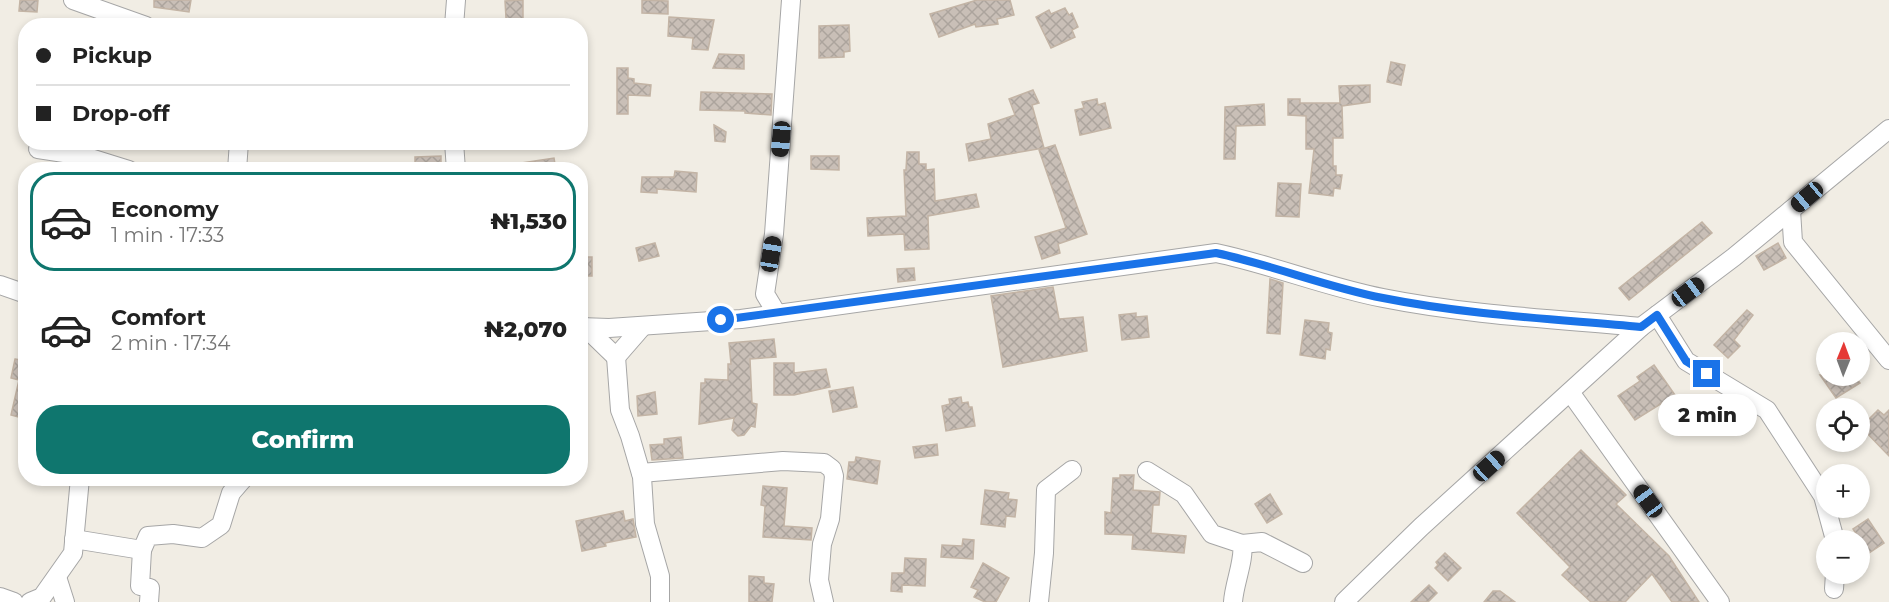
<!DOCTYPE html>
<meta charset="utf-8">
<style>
:root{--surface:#fff;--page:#f2f2f2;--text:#222;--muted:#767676;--line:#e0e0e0;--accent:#0f766e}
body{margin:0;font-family:Montserrat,sans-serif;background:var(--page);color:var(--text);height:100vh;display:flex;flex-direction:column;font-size:22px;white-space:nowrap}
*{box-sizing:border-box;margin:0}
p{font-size:20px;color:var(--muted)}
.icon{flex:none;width:33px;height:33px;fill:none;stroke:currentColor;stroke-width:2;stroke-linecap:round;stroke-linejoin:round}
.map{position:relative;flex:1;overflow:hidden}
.side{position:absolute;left:18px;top:162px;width:570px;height:324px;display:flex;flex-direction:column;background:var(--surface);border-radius:24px;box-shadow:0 3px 9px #0003}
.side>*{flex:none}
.top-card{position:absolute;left:18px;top:18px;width:570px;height:132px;border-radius:24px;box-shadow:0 3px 9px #0003;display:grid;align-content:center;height:132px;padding:0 18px;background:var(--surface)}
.needle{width:39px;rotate:1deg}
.controls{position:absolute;left:1816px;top:332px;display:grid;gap:12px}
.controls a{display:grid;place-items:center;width:54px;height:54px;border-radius:50%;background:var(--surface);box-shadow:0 3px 9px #0003;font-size:30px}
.end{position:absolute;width:27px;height:27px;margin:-14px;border:8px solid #1a73e8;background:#fff;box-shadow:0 0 0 3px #fff}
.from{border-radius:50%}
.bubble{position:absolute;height:42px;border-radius:21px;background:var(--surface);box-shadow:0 3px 9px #0003;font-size:20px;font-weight:800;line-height:42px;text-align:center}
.car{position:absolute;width:18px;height:36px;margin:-18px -9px;border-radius:8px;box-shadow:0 0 4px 2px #0007;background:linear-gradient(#222 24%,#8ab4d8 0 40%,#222 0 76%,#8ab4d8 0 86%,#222 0)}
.top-card b{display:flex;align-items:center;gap:21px;height:57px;font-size:22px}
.top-card b+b{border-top:2px solid var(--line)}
.top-card i{width:15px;height:15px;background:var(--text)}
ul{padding:10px 0 0;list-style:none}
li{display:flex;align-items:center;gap:18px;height:99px;margin:0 12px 9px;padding:0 6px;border:3px solid transparent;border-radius:24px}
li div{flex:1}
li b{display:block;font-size:22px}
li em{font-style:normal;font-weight:800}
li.current{border-color:var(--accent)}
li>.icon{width:54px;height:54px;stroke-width:1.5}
.primary-button{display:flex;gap:12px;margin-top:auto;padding:12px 18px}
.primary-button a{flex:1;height:69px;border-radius:24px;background:var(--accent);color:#fff;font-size:24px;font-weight:800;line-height:69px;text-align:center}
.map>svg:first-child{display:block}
.building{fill:url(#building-cross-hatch);stroke:#c3b4a5;stroke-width:1.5}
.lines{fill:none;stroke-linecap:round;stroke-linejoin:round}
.minor-casing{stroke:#a6a6a6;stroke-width:20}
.minor{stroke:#fff;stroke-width:18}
.route{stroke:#1a73e8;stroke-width:8}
</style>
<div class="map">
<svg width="1889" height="602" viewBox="0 0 1889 602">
<defs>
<pattern id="building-cross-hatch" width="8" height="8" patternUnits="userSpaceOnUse" patternTransform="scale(1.5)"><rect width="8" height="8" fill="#c9bfb7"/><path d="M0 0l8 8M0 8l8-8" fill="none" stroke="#aca49d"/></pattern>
</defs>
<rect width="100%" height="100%" fill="#f1ede4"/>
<!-- building -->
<g class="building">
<polygon points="20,0 38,0 37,12 19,11"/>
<polygon points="154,0 191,0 189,12 154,7"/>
<polygon points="523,0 523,26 518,26 506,18 505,1"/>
<polygon points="642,0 668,1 668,14 642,13"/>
<polygon points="977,0 1010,0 1014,15 997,19 998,24 976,27 975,24 939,37 930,14"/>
<polygon points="1065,8 1069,15 1072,13 1078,27 1072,30 1075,37 1051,48 1036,17 1049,10 1051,14"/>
<polygon points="669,17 714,20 708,50 692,49 693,38 668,36"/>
<polygon points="849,25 850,51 844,52 844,57 819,58 819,26"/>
<polygon points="719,54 744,55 744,69 713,68"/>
<polygon points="1391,62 1405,65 1401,85 1387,82"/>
<polygon points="617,68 628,68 628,78 634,79 634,83 651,85 650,96 628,95 628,114 617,114"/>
<polygon points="1370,85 1370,102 1342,106 1343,138 1333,138 1333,166 1336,166 1336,175 1342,175 1340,189 1334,188 1333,196 1309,193 1314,149 1306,149 1306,116 1288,115 1288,99 1300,99 1300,103 1340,103 1339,86"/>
<polygon points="1033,90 1039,103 1032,105 1044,148 969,161 966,144 991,139 988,124 1015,115 1009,99"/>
<polygon points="701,92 772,94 771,115 745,113 745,111 700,110"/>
<polygon points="1097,99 1098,105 1105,103 1111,128 1080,135 1075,110 1084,108 1082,102"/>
<polygon points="1264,104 1265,125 1236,126 1235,159 1224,159 1225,107"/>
<polygon points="714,125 726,132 725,142 715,141"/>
<polygon points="1055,145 1087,234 1058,244 1060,253 1042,259 1035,237 1066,228 1039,150"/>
<polygon points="907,152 919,152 919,164 926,164 926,170 934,169 935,201 976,194 979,207 928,216 929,249 905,250 904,234 868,236 867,218 906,216 904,170 906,170"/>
<polygon points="441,156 441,170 415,170 415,157"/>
<polygon points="811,156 839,156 839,170 811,169"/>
<polygon points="554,158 556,170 522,170 522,163"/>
<polygon points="675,171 697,173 696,192 657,189 657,193 641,192 642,177 674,177"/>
<polygon points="1278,183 1301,184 1299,217 1276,216"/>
<polygon points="1702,222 1712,233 1629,300 1619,288"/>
<polygon points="655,243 659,256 639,261 636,248"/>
<polygon points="1778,243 1786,258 1764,270 1756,256"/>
<rect x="580" y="257" width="12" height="19"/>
<polygon points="914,268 915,280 898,282 897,269"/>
<polygon points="1270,279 1283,283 1280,334 1267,333"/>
<polygon points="1053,287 1059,319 1083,317 1087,351 1003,367 991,296"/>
<polygon points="1747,310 1753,315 1734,340 1740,346 1728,358 1714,345"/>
<polygon points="1136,313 1136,317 1147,316 1149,337 1122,340 1119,315"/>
<polygon points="1305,320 1329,323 1328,332 1332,333 1330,350 1326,349 1325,359 1300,355"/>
<polygon points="774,339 776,357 750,359 752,403 757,404 755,427 751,426 744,435 738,436 732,430 734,418 699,424 701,383 705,383 705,379 728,380 728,364 731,364 729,343"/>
<polygon points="15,359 26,361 26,419 11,415 19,380 11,378"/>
<polygon points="774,363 794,363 794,373 826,369 830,387 794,395 774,395"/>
<polygon points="1654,365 1675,395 1635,420 1618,396 1640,381 1637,377"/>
<polygon points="1820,375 1854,375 1860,383 1836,398"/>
<polygon points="853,387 857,407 833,412 829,391"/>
<polygon points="655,392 657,414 638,416 637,396"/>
<polygon points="961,397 962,403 968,402 969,407 972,407 975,426 946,431 942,406 950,404 949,399"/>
<polygon points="1878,410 1884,415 1889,410 1889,456 1861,427"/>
<polygon points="681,437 683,458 652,460 650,445 664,444 664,439"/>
<polygon points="937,444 938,455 915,458 913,447"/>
<polygon points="1581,450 1626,495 1616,504 1669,556 1699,602 1672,602 1652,574 1625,602 1591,602 1562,575 1570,567 1517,513"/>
<polygon points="856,457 880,461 877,484 847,479 849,462 855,462"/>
<polygon points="1120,475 1134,475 1133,490 1160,492 1159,505 1153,505 1151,533 1186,536 1184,553 1132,549 1133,535 1105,534 1105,512 1111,513 1113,478 1120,478"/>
<polygon points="763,486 787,488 784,526 812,528 811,540 763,537 765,506 761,505"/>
<polygon points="985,490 1009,493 1008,499 1017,500 1015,517 1006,516 1005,527 981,524"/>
<polygon points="1270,494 1282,514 1267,523 1255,504"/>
<polygon points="623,511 625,521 633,519 636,537 605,543 606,546 582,551 576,521"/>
<polygon points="1868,519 1884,543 1869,553 1853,529"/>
<polygon points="963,539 974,540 973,559 941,557 942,545 962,546"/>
<polygon points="1445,553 1461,568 1448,581 1435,568 1438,565 1436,562"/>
<polygon points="905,558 926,559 925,586 902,585 902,592 891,591 892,573 904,573"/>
<polygon points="983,563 1009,578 996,602 985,602 974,597 978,590 971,587"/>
<polygon points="749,576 764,577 764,583 774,584 772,602 749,602"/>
<polygon points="1429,585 1437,593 1428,602 1411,602"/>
<polygon points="1493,591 1500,591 1515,602 1484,602"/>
</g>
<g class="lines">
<defs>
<g id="minor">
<polyline points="73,0 146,26"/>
<polyline points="454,26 456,0"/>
<polyline points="454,142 456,170"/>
<polyline points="38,149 84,156 129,170"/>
<polyline points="237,170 239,142"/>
<polyline points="1791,210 1793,242 1889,360"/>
<polyline points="0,285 26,294"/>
<polyline points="777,314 765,294 774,234 791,0"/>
<polyline points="1657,315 1686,361 1767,410 1823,496 1835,540"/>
<path d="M580 327 609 328 741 319 1216 253C1273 265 1326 287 1383 298 1468 315 1555 319 1641 327"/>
<polyline points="585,327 616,357 643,326"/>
<polyline points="616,357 620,410 630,436 642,477 645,524 660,576 660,602"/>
<polyline points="1570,392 1720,602"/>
<path d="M1147 471 1184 494 1212 534 1242 544C1245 559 1234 584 1233 602"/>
<polyline points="641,473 783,461 824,463 832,469 834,476 830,519 822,544 819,580 824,602"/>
<polyline points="74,539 142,550 148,536 173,534 202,538 221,525 231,493 244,478"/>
<polyline points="1242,544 1262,542 1303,563"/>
<polyline points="142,550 140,586 150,588 149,602"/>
<polyline points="57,577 65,602"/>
<polyline points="1834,589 1835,573"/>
<polyline points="0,597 14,602"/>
<polyline points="30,602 42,597 73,553 80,478"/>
<polyline points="1039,602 1044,553 1046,490 1072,470"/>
<polyline points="1344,602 1421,527 1641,327 1734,257 1889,129"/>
</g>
</defs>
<!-- minor casing -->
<use href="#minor" class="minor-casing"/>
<!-- minor -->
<use href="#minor" class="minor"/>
</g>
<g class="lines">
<!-- route -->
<path class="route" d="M721 320 1216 253C1273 265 1326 287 1383 298 1468 315 1555 319 1641 327L1657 315 1686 361 1707 374"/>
</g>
</svg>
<div class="controls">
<a><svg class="needle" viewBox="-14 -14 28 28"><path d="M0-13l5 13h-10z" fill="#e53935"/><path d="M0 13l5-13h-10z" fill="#767676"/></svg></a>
<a><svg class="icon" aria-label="locate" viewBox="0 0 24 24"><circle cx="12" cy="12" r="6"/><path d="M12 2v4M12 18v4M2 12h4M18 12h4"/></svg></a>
<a>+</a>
<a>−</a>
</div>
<i class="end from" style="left:721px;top:320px"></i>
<i class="end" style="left:1707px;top:374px"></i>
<div class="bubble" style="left:1658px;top:394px;width:99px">2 min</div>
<i class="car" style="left:781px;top:139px;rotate:185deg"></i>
<i class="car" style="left:1807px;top:197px;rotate:230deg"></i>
<i class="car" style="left:771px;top:254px;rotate:9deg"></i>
<i class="car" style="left:1688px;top:292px;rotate:53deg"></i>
<i class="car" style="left:1489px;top:466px;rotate:48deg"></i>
<i class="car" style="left:1648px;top:501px;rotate:324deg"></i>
<div class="top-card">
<b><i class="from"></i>Pickup</b>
<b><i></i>Drop-off</b>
</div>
<section class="side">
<ul>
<li class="current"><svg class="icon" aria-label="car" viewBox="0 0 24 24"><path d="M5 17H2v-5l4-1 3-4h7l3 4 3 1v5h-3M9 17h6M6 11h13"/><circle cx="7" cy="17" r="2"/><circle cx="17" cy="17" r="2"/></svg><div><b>Economy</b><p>1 min · 17:33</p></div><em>₦1,530</em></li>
<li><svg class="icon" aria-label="car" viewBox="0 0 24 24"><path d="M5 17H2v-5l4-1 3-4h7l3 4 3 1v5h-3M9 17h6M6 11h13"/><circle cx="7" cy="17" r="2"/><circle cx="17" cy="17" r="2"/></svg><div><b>Comfort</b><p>2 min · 17:34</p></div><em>₦2,070</em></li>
</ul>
<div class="primary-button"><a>Confirm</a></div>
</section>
</div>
